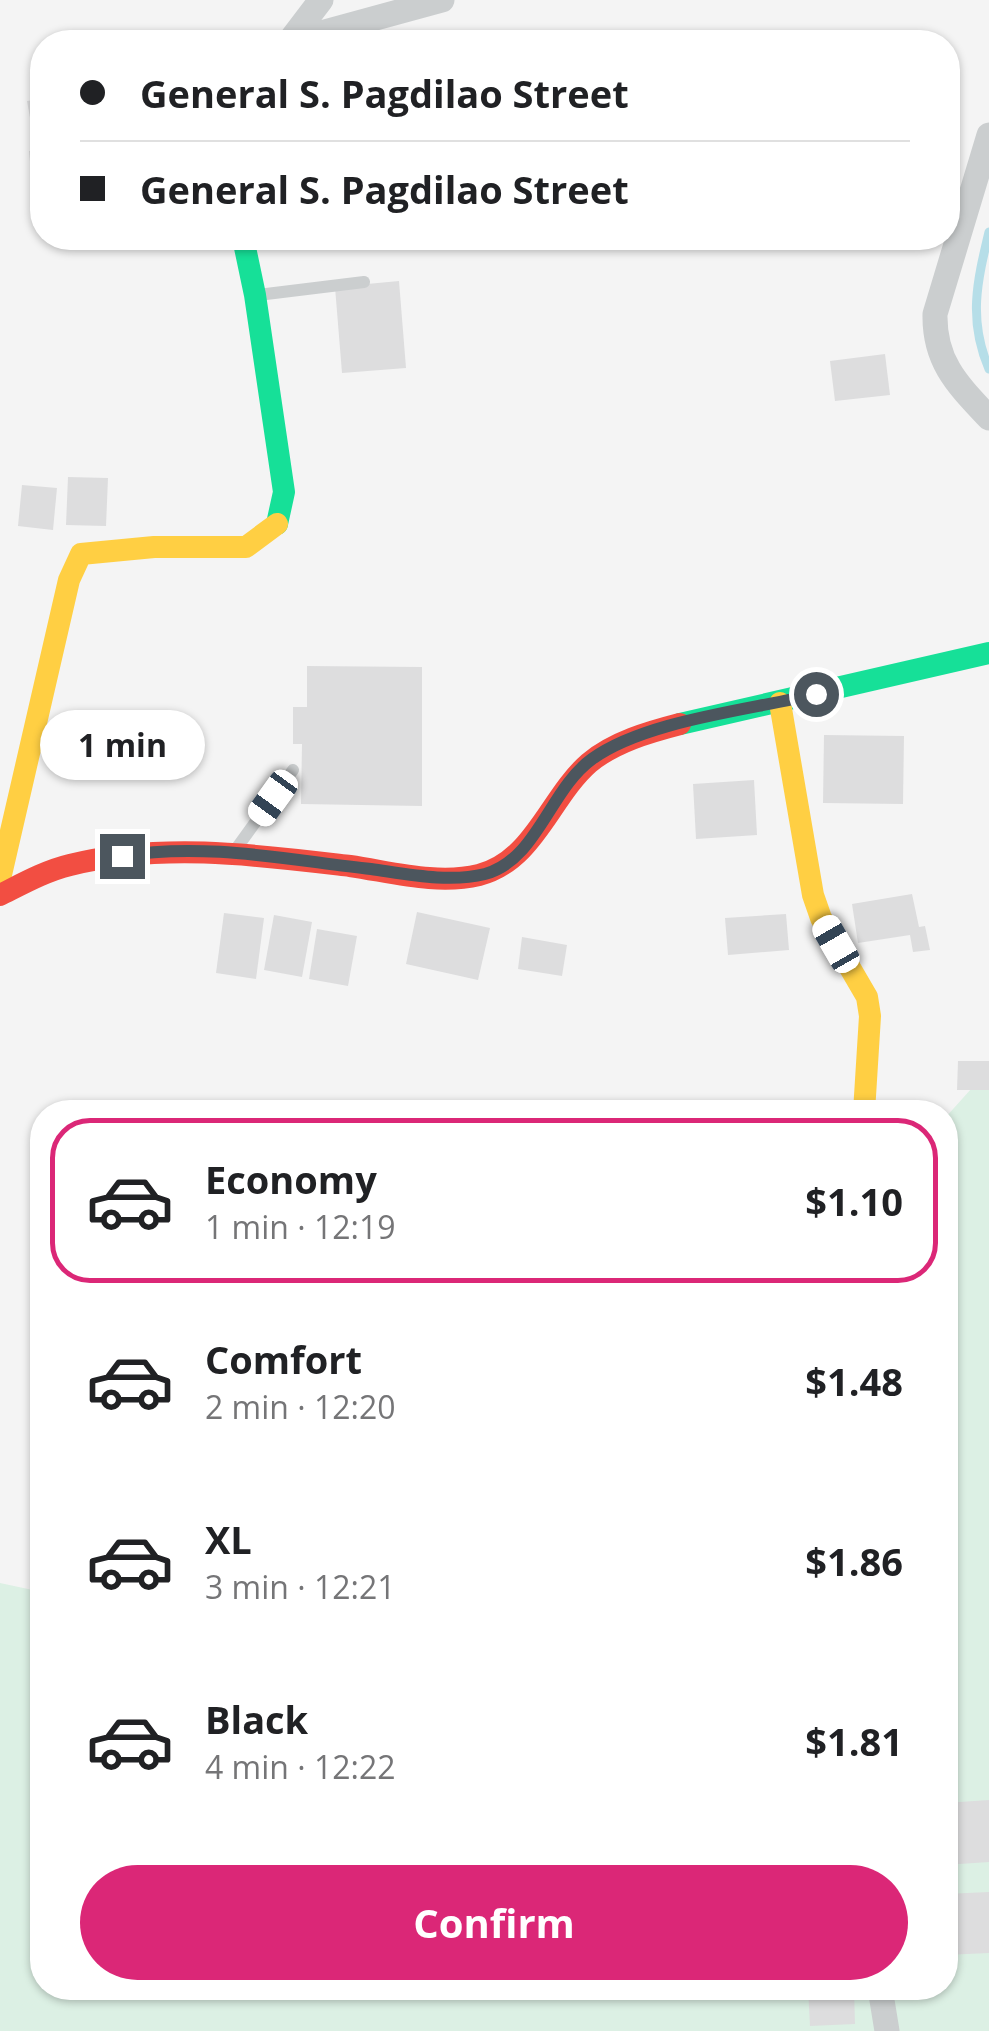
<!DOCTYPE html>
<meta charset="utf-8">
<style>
:root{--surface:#fff;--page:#f6f6f6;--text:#202124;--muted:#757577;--line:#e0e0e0;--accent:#db2777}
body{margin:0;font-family:"Open Sans",sans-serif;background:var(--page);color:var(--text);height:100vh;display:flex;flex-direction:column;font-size:38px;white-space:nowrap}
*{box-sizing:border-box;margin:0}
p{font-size:32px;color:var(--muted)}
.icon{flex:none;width:55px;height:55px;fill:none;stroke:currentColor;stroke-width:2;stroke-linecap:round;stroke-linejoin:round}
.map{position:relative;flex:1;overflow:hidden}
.side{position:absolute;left:30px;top:1100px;width:928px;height:900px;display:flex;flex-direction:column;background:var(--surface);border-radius:40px;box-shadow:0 2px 8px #0004}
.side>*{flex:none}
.top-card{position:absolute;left:30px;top:30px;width:930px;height:220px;border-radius:40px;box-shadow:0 2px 8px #0004;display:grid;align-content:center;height:220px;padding:0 50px;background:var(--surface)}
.end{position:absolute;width:45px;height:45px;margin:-22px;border:12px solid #4c565e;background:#fff;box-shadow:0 0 0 5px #fff}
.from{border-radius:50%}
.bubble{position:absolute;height:70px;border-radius:35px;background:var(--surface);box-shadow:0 2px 8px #0004;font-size:32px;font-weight:700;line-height:70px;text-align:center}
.car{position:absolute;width:30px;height:60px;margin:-30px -15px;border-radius:12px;box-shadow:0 0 8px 2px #0007;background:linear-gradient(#fff 24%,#345 0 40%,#fff 0 76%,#345 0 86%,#fff 0)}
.top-card b{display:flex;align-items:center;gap:35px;height:95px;font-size:38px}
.top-card b+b{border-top:2px solid var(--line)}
.top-card i{width:25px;height:25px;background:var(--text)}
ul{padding:18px 0 0;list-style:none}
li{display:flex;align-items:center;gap:30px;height:165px;margin:0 20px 15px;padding:0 30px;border:5px solid transparent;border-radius:40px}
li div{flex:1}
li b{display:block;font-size:38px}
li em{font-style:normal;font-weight:700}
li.current{border-color:var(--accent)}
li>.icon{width:90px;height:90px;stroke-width:1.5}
.primary-button{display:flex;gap:20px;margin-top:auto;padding:20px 50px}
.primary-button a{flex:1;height:115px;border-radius:60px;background:var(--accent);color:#fff;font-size:40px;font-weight:700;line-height:115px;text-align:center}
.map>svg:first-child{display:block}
.green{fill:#dcf0e4}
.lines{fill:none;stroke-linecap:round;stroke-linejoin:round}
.stream{stroke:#b6dee8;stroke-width:9}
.building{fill:#ddddde}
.lane{stroke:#cbcecf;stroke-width:12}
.street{stroke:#cbcecf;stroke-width:25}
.fast{stroke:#16e098;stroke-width:22}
.slow{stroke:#ffcf43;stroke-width:22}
.jam{stroke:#f24e42;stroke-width:22}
.route{stroke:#4c565e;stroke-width:12}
</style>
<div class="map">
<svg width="989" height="2031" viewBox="0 0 989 2031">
<rect width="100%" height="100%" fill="#f4f4f4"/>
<!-- green -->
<polygon class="green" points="989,1069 989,2031 0,2031 0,1583 42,1592 42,1988 945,1988 945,1118"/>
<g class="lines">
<!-- stream -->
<path class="stream" d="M989 232C977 282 968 320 989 369"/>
</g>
<!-- building -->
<g class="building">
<polygon points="42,99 42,127 32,129 27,101"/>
<polygon points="42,150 42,172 31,172 29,151"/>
<polygon points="399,281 406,368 342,373 335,287"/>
<polygon points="885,354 890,395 835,401 830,361"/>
<polygon points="68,477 108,478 106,526 66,525"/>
<polygon points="22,485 57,488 53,530 18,526"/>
<polygon points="307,666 422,667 422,806 301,804 302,744 293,744 293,707 307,707"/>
<polygon points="824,735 904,736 903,804 823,803"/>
<polygon points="754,780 757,835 696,839 693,784"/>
<polygon points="912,894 919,927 925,926 930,950 913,952 910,935 858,943 852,904"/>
<polygon points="417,912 490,928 478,980 406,964"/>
<polygon points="224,913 264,918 256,979 216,973"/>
<polygon points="786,914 789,950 728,955 725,918"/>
<polygon points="274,915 312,922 302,977 264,970"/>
<polygon points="317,929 357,936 348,986 309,979"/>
<polygon points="522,937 567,945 562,976 518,969"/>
<polygon points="958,1061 989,1061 989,1090 957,1090"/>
<polygon points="989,1800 989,1862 945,1865 945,1803"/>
<polygon points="989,1892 989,1953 945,1955 945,1894"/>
<polygon points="598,1988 638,1988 637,1996 597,1991"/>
<polygon points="662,1988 718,1988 718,2000 661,1997"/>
<polygon points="808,1988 854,1988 855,2024 810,2026"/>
</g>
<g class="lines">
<!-- lane -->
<g class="lane">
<polyline points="258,295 364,282"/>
<polyline points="236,849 293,770"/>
</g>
<!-- street -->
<g class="street">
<polyline points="288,42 442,0"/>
<polyline points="289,42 321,0"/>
<path d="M989 135 935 314C934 362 958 385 989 418"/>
<polyline points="880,1988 887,2031"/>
</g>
<!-- fast -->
<g class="fast">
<polyline points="243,238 255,295 284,492 277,524"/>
<polyline points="680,724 989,653"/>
</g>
<!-- slow -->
<g class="slow">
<polyline points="780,703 813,895 821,918 867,997 870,1016 864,1112"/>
<polyline points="0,879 69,580 81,554 154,547 246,547 277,524"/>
</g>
<!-- jam -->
<path class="jam" d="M0 895C22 884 45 871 70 865 162 842 258 855 350 866 392 872 437 885 479 875 534 861 550 797 589 763 614 742 649 732 680 724"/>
</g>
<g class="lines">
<!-- route -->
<path class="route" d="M122 856C205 842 289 860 371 869 407 874 449 883 485 874 537 860 550 789 592 759 646 720 751 710 816 694"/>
</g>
</svg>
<i class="end from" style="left:816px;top:694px"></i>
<i class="end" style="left:122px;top:856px"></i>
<div class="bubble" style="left:40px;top:710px;width:165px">1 min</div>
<i class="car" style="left:273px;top:798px;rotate:216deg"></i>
<i class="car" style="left:836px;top:944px;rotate:330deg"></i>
<div class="top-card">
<b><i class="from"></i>General S. Pagdilao Street</b>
<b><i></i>General S. Pagdilao Street</b>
</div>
<section class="side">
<ul>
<li class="current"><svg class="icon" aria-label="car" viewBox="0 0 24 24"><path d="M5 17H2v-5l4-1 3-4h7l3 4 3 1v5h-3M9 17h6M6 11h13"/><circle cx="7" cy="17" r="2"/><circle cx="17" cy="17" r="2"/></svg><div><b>Economy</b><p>1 min · 12:19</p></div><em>$1.10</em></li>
<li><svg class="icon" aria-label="car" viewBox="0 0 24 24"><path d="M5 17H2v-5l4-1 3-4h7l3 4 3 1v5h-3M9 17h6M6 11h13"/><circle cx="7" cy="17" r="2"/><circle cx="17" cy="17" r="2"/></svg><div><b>Comfort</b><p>2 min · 12:20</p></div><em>$1.48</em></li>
<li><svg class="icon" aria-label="car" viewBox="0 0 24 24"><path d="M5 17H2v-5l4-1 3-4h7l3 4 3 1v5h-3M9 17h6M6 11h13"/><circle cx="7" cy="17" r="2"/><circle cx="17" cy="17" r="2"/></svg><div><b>XL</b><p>3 min · 12:21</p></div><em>$1.86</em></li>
<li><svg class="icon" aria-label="car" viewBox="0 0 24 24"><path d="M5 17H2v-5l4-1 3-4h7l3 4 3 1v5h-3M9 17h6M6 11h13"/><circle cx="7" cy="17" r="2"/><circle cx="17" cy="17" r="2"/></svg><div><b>Black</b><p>4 min · 12:22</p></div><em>$1.81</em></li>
</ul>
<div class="primary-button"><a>Confirm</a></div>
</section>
</div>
